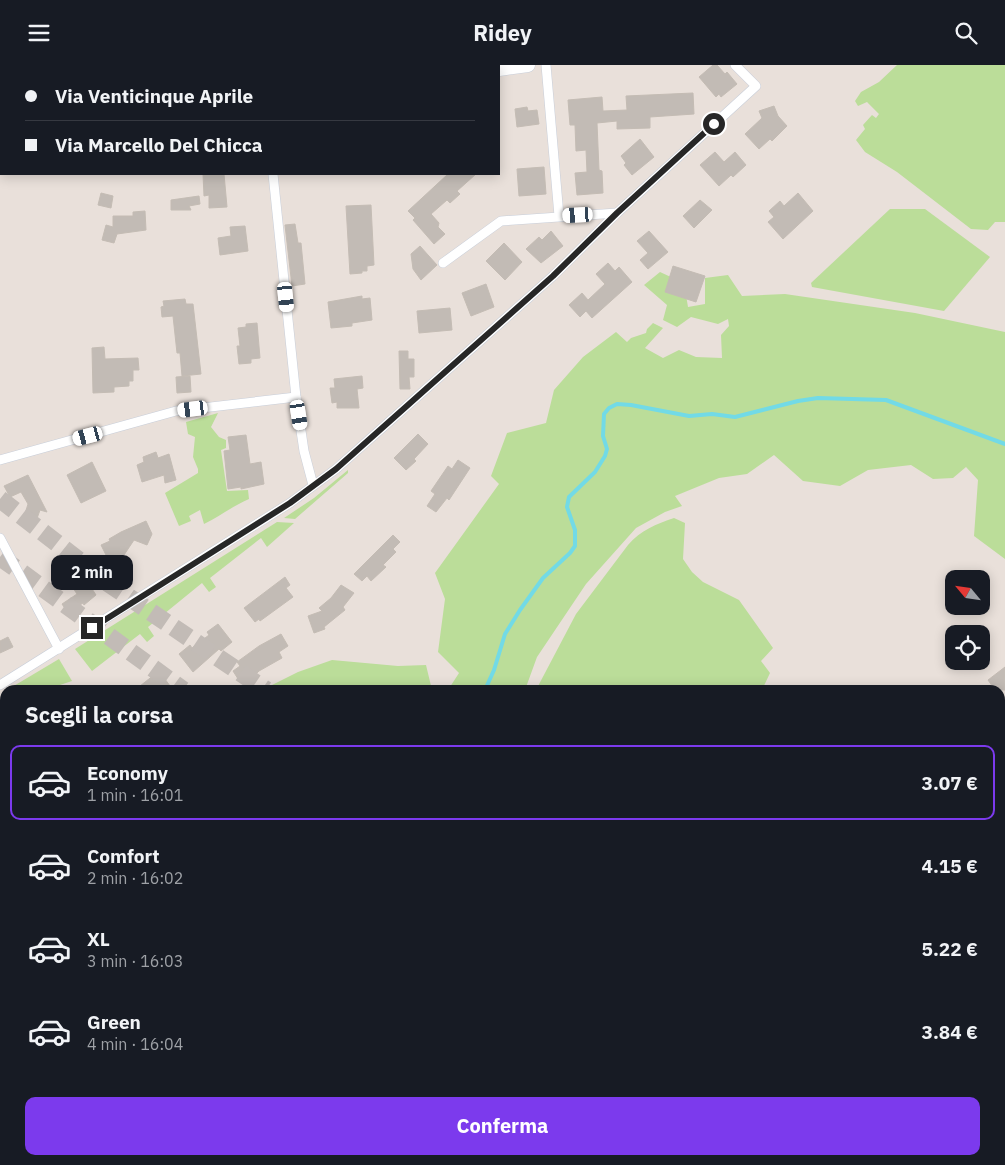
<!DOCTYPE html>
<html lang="it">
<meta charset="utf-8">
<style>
:root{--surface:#171b24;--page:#242831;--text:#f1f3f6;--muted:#9ea1a6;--line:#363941;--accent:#7c3aed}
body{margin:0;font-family:"IBM Plex Sans",sans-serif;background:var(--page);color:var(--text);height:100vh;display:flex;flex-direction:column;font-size:19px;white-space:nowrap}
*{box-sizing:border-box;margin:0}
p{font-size:16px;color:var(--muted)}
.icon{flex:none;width:28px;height:28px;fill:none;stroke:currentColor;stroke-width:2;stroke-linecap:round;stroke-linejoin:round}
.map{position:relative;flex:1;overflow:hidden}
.side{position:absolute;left:0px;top:620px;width:1005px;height:480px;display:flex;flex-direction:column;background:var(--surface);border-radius:15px 15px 0 0;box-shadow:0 2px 12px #0003}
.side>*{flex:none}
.banner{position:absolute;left:0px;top:0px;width:500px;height:110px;box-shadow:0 2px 12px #0003;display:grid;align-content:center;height:110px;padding:0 25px;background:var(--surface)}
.needle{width:32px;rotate:299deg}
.tools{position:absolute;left:945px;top:505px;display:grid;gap:10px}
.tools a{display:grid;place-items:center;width:45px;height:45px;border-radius:10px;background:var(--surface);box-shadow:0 2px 12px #0003;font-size:25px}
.end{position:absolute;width:22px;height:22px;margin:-11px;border:6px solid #272727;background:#fff;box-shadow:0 0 0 2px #fff}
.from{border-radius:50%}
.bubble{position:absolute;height:35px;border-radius:10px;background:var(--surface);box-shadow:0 2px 12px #0003;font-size:16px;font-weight:800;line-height:35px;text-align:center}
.car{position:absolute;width:15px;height:30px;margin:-15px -8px;border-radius:6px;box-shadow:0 0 4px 1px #0007;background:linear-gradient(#fff 24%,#345 0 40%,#fff 0 76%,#345 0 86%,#fff 0)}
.banner b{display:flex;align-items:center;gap:18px;height:48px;font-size:19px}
.banner b+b{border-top:1px solid var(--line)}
.banner i{width:12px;height:12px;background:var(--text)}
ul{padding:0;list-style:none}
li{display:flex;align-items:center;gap:15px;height:75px;margin:0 10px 8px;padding:0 15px;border:2px solid transparent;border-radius:10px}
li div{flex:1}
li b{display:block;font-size:19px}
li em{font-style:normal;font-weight:800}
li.current{border-color:var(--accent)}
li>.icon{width:45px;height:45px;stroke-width:1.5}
h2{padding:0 25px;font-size:22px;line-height:60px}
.cta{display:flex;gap:10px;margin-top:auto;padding:10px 25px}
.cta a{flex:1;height:58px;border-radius:10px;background:var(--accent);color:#fff;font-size:20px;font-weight:800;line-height:58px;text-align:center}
header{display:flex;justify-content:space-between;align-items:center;height:65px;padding:0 25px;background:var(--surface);font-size:22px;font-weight:800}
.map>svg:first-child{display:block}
.green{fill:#bd9}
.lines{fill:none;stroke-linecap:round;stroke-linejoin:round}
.stream{stroke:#72dae6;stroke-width:4}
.building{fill:#c2bbb5;stroke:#c4bcb4}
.highway-tunnel{stroke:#c2bbb6;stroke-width:18;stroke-dasharray:18 9;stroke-linecap:butt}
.street-casing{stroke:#c8ced9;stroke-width:10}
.secondary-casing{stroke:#c8ced9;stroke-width:15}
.street{stroke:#fff;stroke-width:9}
.secondary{stroke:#fff;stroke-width:14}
.route{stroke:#272727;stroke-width:6}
</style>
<header><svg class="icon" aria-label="menu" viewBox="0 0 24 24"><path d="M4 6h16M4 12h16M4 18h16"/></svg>Ridey<svg class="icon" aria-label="search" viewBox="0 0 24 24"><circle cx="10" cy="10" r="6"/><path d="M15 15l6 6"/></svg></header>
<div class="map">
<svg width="1005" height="1100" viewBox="0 0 1005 1100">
<rect width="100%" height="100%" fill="#e9e0da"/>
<!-- green -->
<g class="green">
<polygon points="897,0 1005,0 1005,157 995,157 988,165 971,164 897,107 865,87 856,75 865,64 863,60 872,50 876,53 879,49 867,37 858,41 855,36 861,27 879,17"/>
<polygon points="890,144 925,144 990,192 944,246 812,222 811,218"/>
<polygon points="660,207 673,213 685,224 688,242 705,239 705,213 728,210 742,231 785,229 915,248 1005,267 1005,494 974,471 978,415 966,402 953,413 933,414 911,400 868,405 840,421 803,416 774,390 747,409 719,413 675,431 682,441 665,447 636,463 586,519 537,592 525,625 448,625 459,608 438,587 445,534 435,508 499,419 491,411 507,368 546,358 554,325 583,292 616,267 627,277 631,273 646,268 647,264 653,258 663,263 645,283 663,293 679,285 696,292 722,293 721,270 729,261 728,254 718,259 691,252 677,262 663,255 667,240 644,220"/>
<path d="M218 348 211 362 219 372 226 375V383L221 385 227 426 248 425 249 434C233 441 220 451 204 459L200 445 189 451 191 456 179 461 165 428 198 408V404L193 392 195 372 188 369 186 357Z"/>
<polygon points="348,405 348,408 295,454 284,453 314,433"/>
<path d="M674 453 685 458 683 494 692 507 703 517 739 535 773 583 761 596 770 608 762 625H536L576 549 628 480C641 465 656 459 674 453Z"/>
<polygon points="277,457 294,458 267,482 261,473 210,513 216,522 209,527 202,518 148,562 154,571 147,577 140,569 92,606 75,584"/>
<polygon points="59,594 72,616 45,625 7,625"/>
<polygon points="332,595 398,601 426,600 432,625 266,625 268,622 298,607"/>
<polygon points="5,809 5,1036 2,1036 2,1039 0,1040 0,816"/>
<polygon points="5,1062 5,1095 161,1095 160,1100 0,1100 0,1078"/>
<polygon points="174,1095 288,1095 287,1100 173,1100"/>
<polygon points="629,1095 950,1095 958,1100 625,1100"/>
</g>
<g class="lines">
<!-- stream -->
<g class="stream">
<polyline points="485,625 494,605 505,569 520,545 543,513 570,488 575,481 575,465 567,442 569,432 595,407 605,391 607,384 603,371 604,349 609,343 617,339 631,340 689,351 712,349 735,352 798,336 818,333 886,335 1005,379"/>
<polyline points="199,1100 201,1095"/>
</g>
</g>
<!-- building -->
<g class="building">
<polygon points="713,0 717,0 725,9 727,7 737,19 721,32 719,29 716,32 699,12"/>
<polygon points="693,28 694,49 650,52 650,63 617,64 617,56 597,58 599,105 602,106 603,128 577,130 575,108 587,107 586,85 576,86 575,60 570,60 568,35 602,32 603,46 627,45 626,31"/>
<polygon points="774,41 778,51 787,61 772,76 770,74 759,84 745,69 762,53 759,46"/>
<polygon points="527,42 528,46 537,45 539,59 517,62 515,44"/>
<polygon points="640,74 654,92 632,110 624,100 626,98 621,91"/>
<polygon points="715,87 724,97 735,87 746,100 733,112 731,110 719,121 700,100"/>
<polygon points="544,102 546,129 519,131 517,104"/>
<polygon points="203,109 224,109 227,142 209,143 209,130 204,131"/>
<polygon points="448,109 476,109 457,126 460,129 450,138 447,135 431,149 439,158 438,162 445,169 434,179 413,155 415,153 408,146"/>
<polygon points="101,128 113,131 111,143 98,140"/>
<polygon points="798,128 813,146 783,174 768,157 774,152 769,146 780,136 784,141"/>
<polygon points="199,131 200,139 189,141 191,145 171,145 171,135"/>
<polygon points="700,135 712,145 694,163 683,151"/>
<polygon points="371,140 374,200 367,201 367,206 362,206 362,208 350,209 346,141"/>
<polygon points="145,146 146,165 117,169 114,178 102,175 106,160 113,162 113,151 133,151 133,147"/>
<polygon points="295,159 298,178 301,178 305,219 292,221 285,160"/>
<polygon points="245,161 248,186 220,190 218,173 231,171 230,162"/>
<polygon points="551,166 563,181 541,198 526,184 539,172 542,175"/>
<polygon points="649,166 668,187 648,204 640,195 648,188 637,176"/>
<polygon points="504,178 522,197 505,215 486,196"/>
<polygon points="420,181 437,200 421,215 413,204 411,189"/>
<polygon points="608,198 615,206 619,202 632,217 592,253 586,246 580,252 569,240 582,228 588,235 605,219 596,209"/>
<polygon points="673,201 705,211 696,237 665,227"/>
<polygon points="486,219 494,242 471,251 462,228"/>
<polygon points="362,231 362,234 370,233 372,255 352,258 352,261 331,263 328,237"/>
<polygon points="185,234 186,239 193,239 201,309 182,311 180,288 177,288 173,251 162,252 161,242 164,241 163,236"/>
<polygon points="450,243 452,265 419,268 417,246"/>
<polygon points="257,258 260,293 251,294 251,298 239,299 237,281 240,281 238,263 246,262 246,259"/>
<polygon points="104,282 105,294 138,293 139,305 133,305 133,316 129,316 129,321 114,322 114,327 93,328 92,283"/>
<polygon points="399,286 408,286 408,294 414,294 414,312 409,312 410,324 400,324"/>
<polygon points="190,311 191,327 177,328 176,312"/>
<polygon points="362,311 363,323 357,324 359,343 337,343 337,337 332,338 330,323 335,323 334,314"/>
<polygon points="418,369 428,379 414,394 416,396 406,405 394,393"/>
<polygon points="246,370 250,399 261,397 264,419 241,424 241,422 228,424 224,386 230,385 228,372"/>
<polygon points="156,387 158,393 169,389 176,415 165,418 164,410 142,417 137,400 144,397 143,392"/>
<polygon points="458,395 470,403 449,435 447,433 436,447 427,441 435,429 431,426 448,401 452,404"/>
<polygon points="92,397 106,426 81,438 67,410"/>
<polygon points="28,410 47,447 40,445 35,459 23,455 28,439 21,427 10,432 4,421"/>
<polygon points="146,456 152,469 147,480 134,475 120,496 109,496 101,480 110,476 109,474 121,467"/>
<polygon points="393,470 400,477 393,484 396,487 383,500 386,502 371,516 367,511 362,516 354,509"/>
<polygon points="80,510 81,511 83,510 96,530 84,540 83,538 68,548 62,539 77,529 69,517"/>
<polygon points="285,512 290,520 286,523 293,532 260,556 259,554 255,557 244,543"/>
<polygon points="341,520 354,528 343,542 345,545 324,562 325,564 314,568 308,551 322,546 319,543 331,533"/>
<polygon points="218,559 232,577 221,586 219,584 193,607 179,589 190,580 192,583 209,570 207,567"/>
<polygon points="281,569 288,581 279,587 282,593 259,606 250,615 247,611 240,617 233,606 240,601 237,597 259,581"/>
<polygon points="8,572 13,582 0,588 0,576"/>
<polygon points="1005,602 1005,625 995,625 988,615"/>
<polygon points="159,606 173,625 135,625"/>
</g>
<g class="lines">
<!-- highway-tunnel -->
<g class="highway-tunnel">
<polyline points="0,434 108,518 266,625"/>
<polyline points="0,492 183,625"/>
<polyline points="766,1095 772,1100"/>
<polyline points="838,1095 842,1100"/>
</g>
<defs>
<g id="street">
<polyline points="546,0 559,151"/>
<polyline points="33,1 33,0"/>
<polyline points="273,109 296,332 304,386 313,420"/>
<polyline points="443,198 501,156 617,148"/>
<polyline points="0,395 176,346 296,332"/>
<polyline points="0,473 59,584"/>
<polyline points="0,620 290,438 336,404 553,211 617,148 756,21 735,0"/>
<polyline points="1000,731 1005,727"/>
<polyline points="610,1100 615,1095"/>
</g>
<g id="secondary">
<polyline points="499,4 528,0"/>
<polyline points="0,21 1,21"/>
</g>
</defs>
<!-- street casing -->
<use href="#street" class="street-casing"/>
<!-- secondary casing -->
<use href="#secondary" class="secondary-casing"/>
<!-- street -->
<use href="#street" class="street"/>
<!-- secondary -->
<use href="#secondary" class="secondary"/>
</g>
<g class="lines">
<!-- route -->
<polyline class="route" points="92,563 290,438 336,404 553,211 617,148 714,59"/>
</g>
</svg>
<div class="tools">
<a><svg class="needle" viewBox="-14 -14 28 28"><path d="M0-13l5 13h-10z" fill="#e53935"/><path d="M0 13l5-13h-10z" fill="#9ea1a6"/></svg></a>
<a><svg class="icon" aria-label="locate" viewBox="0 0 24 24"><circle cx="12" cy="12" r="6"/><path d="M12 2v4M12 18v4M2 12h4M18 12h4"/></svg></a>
</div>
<i class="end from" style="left:714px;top:59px"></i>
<i class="end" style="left:92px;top:563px"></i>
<div class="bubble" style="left:51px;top:490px;width:82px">2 min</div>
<i class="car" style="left:578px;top:150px;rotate:267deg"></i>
<i class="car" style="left:286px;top:232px;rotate:174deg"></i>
<i class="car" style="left:193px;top:344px;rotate:263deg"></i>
<i class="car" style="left:299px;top:350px;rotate:171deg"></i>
<i class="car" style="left:88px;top:371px;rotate:255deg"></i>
<div class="banner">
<b><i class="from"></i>Via Venticinque Aprile</b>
<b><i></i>Via Marcello Del Chicca</b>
</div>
<section class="side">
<h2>Scegli la corsa</h2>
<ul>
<li class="current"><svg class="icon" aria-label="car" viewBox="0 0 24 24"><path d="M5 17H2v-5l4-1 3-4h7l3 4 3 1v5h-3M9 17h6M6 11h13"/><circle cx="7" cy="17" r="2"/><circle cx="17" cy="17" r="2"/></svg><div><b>Economy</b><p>1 min · 16:01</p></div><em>3.07 €</em></li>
<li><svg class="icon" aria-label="car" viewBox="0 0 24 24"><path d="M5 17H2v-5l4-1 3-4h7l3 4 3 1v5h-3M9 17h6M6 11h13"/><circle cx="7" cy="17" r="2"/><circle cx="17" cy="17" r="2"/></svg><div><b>Comfort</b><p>2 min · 16:02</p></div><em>4.15 €</em></li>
<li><svg class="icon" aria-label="car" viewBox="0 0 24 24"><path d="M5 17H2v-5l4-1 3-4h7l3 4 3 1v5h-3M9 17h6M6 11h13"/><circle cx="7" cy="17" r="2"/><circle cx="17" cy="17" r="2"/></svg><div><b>XL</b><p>3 min · 16:03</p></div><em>5.22 €</em></li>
<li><svg class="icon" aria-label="car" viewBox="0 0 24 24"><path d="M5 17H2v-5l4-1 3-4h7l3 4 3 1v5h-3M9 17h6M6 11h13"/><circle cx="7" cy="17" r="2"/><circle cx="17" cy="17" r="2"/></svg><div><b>Green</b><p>4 min · 16:04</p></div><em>3.84 €</em></li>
</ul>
<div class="cta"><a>Conferma</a></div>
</section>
</div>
